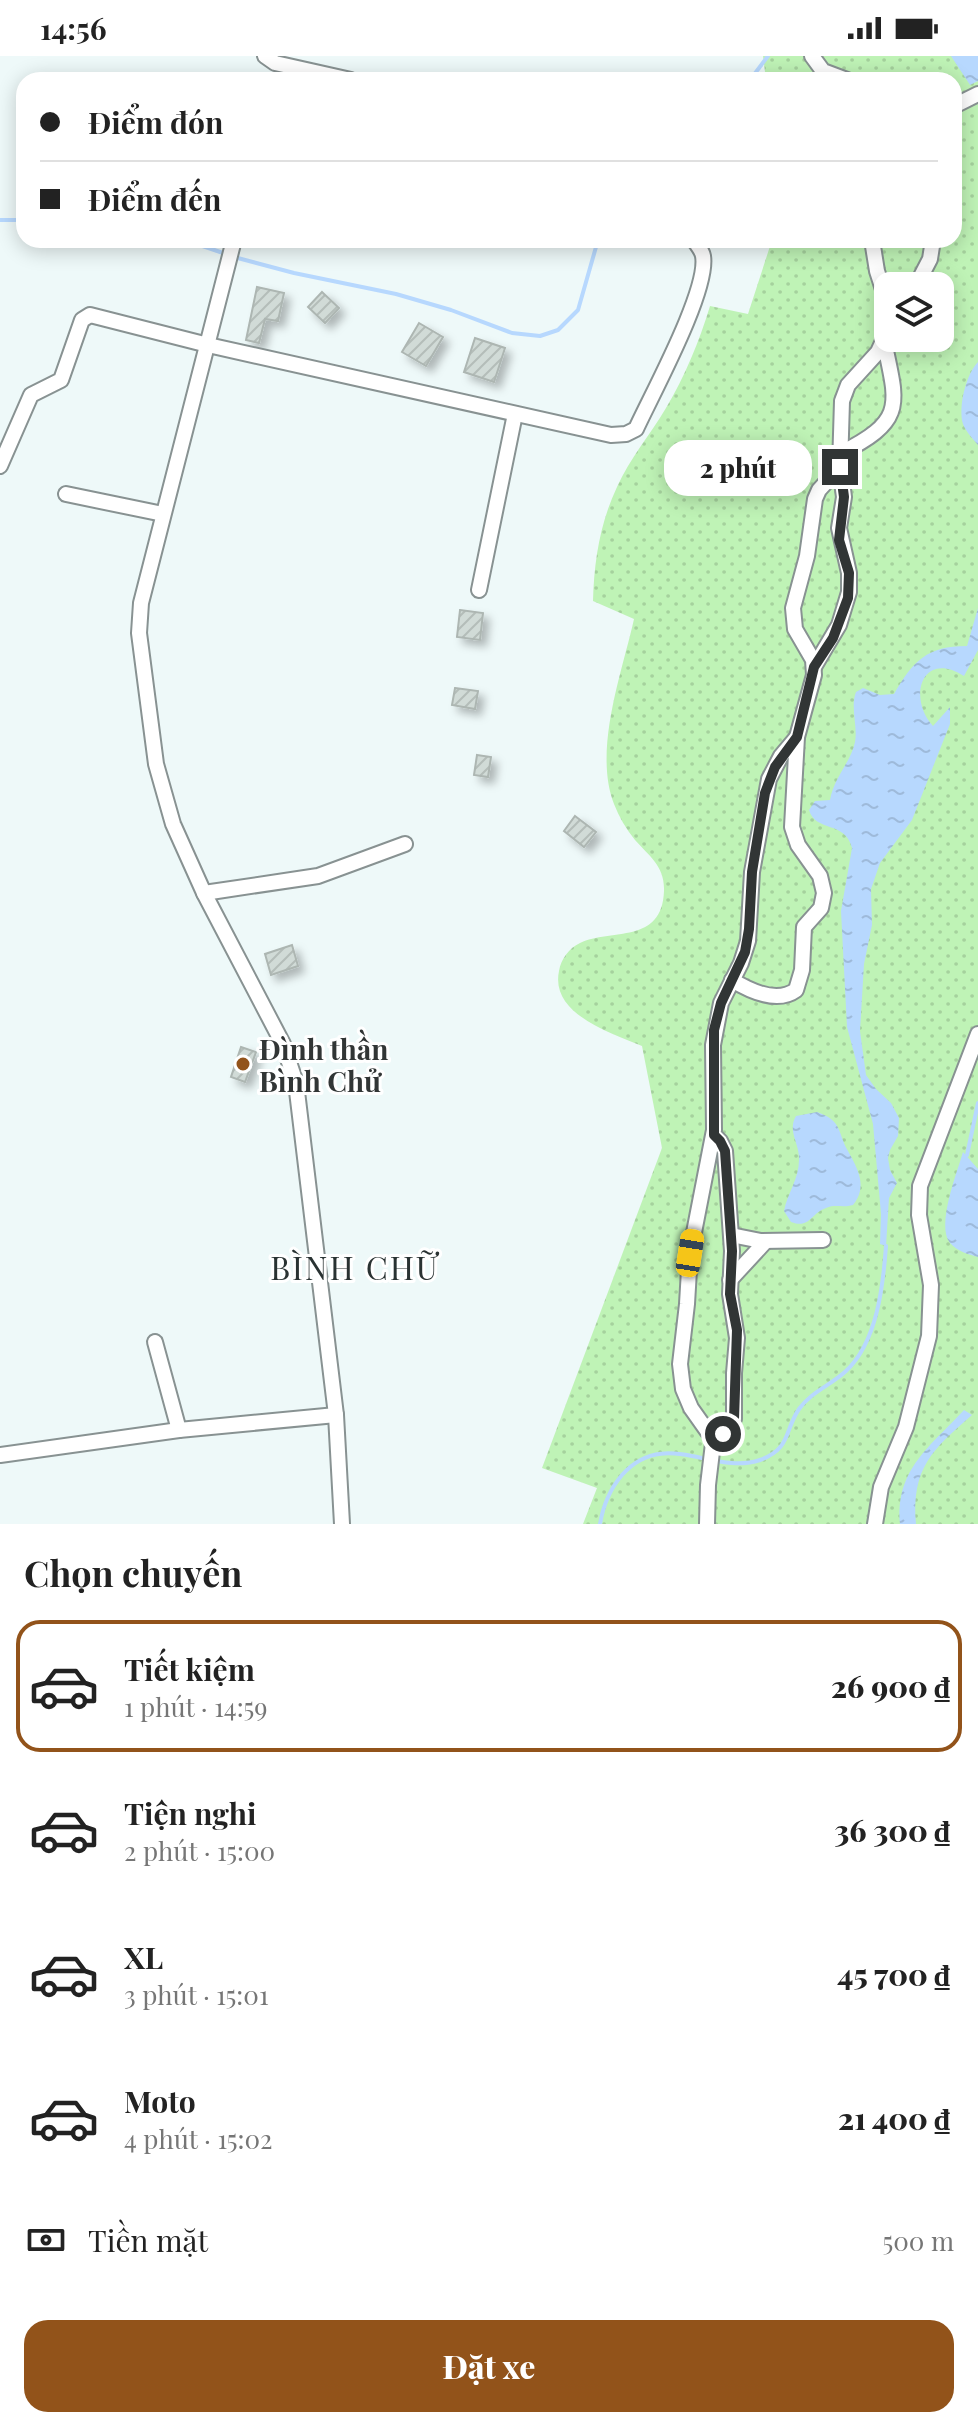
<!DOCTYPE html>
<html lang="vi">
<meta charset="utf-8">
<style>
:root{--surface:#fff;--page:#f2f2f2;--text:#222;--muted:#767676;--line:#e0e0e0;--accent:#92531a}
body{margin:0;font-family:"Playfair Display",serif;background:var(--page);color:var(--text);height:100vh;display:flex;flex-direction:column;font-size:30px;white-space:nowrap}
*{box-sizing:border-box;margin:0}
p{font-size:26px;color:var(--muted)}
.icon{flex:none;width:44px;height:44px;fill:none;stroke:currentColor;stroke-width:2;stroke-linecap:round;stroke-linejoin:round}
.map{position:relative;height:1468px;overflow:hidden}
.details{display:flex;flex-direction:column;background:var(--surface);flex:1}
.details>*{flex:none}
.hud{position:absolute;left:16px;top:16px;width:946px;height:176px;border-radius:24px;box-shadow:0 4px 20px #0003;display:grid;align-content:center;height:176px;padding:0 24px;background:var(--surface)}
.fabs{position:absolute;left:874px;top:216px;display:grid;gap:16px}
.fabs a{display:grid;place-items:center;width:80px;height:80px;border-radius:16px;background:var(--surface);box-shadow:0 4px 20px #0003;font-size:40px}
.end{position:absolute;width:36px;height:36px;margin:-18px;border:10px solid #313535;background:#fff;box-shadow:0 0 0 4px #fff}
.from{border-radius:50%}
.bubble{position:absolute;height:56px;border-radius:24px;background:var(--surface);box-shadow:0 4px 20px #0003;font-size:26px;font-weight:800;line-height:56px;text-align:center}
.car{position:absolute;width:24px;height:48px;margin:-24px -12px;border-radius:10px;box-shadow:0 0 6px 2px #0007;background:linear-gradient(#f5c518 24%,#345 0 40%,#f5c518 0 76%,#345 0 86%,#f5c518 0)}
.hud b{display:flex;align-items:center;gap:28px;height:76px;font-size:30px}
.hud b+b{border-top:2px solid var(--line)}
.hud i{width:20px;height:20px;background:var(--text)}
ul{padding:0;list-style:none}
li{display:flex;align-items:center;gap:24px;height:132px;margin:0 16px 12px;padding:0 8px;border:4px solid transparent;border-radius:24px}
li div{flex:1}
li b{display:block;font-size:30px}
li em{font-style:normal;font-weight:800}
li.selected{border-color:var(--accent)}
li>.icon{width:72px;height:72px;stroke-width:1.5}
h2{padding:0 24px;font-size:36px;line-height:96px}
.pay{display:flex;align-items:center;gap:20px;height:88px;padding:0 24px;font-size:30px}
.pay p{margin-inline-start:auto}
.cta{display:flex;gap:16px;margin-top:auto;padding:16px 24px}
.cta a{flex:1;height:92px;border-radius:24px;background:var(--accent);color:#fff;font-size:32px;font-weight:800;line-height:92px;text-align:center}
.status{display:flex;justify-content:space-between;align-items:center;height:56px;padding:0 40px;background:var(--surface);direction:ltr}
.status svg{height:22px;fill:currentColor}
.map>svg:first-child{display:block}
.grass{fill:url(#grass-dots);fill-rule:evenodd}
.water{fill:url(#water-ripples)}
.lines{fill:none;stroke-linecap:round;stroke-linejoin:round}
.stream{stroke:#b7d8fe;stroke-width:4}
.building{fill:url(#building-hatch);stroke:#adb6b2;stroke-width:2;filter:url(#shadow)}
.minor-casing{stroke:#889292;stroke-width:18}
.minor{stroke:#fff;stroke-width:14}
.route{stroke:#313535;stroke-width:10}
.poi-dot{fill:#92531a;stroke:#fff;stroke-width:3}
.labels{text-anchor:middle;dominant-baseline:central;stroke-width:6;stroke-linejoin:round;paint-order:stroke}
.poi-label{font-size:28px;font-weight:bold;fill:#313535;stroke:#fff;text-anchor:start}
.quarter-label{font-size:32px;letter-spacing:2px;fill:#293232;stroke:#fff}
</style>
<div class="status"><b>14:56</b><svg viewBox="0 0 49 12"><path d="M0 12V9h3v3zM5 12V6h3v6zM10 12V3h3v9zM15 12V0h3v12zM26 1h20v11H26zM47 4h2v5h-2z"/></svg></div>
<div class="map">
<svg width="978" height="1468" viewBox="0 0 978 1468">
<defs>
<pattern id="grass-dots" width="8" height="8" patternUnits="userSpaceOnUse" patternTransform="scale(2)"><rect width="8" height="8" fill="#bff3b6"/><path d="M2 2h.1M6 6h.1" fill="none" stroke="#a5d19d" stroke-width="1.8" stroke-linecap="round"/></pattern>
<pattern id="water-ripples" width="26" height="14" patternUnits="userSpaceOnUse" patternTransform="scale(2)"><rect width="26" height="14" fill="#b7d8fe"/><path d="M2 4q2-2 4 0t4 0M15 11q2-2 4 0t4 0" fill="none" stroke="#9ebada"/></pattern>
<pattern id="building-hatch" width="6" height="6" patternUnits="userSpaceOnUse" patternTransform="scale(2)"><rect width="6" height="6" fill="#d1dbd7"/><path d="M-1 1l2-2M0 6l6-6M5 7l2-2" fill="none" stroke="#b4bdb9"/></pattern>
<filter id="shadow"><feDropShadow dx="6" dy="6" stdDeviation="4" flood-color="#0004"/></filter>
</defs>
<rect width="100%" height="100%" fill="#eef9f9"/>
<!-- grass -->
<path class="grass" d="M763 0H978V1468H583L597 1432 542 1412 662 1092 642 990C611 977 550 958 559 915 561 903 569 892 580 887 611 872 662 889 664 835 665 810 649 800 635 784 626 773 619 761 614 748 593 694 622 617 634 563L593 545C594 505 600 467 617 431 630 402 650 379 666 352 685 320 699 286 710 250L748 258 772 184H954V24H766ZM888 230H940V282H888Z"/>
<!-- water -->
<g class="water">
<polygon points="951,0 978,0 978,25 970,29"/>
<path d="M978 306V389C973 383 966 376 963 368 958 351 966 318 978 306Z"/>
<path d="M978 552V594L964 620C922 593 907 642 933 670L950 651V668L912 764 880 807 871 833 872 869 864 908 860 975 866 1019 876 1033 891 1047 899 1062 898 1080 890 1094 888 1102 890 1114 897 1127 889 1142 886 1190 880 1188 881 1158 873 1068 847 971 841 855 852 792C845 764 816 777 809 754L815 745 830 744C834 721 851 706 855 686 858 670 850 651 856 636L863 632 880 639 894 638C913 605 927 590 967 590Z"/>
<path d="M817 1056C843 1065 837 1076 848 1095 858 1113 868 1131 853 1149 843 1152 835 1148 826 1152 810 1158 810 1173 791 1166L784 1155C787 1138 799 1123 799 1104 800 1088 787 1075 796 1060Z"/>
<path d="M963 1096 978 1113V1201C968 1198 958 1196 950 1187 936 1169 957 1117 963 1096Z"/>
<path d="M964 1354 972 1359C933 1393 911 1412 916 1468H900C895 1413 931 1390 964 1354Z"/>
</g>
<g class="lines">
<!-- stream -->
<g class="stream">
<polyline points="750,24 768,0"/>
<polyline points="0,164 24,164"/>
<polyline points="185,184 226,198"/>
<polyline points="234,201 294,217 396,238 451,254 512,277 540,280 558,274 578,254 598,184"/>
<polyline points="967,1099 978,1047"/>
<path d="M600 1468C603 1450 610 1433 622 1419 664 1371 713 1420 760 1404 791 1393 784 1375 799 1353 811 1336 831 1329 846 1315 877 1286 883 1231 886 1190"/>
</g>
</g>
<!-- building -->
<g class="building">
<polygon points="257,231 284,237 278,265 265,263 259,287 246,284"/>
<polygon points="322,236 339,252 325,267 308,251"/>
<polygon points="419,267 443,281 426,310 402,296"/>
<polygon points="475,282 505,292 494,326 464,316"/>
<polygon points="460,554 483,557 480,584 457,581"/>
<polygon points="455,632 478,635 475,653 452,649"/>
<polygon points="477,699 491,701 488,721 474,719"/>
<polygon points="575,760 596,776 584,791 564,775"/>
<polygon points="292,889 298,910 271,919 265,898"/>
<polygon points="241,991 256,996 245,1026 231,1021"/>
</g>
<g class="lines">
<defs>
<g id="minor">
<polyline points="265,0 275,7 351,24"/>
<polyline points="812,0 823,15 847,24"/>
<polyline points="954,50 978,38"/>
<polyline points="234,184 141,547 139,577 156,708 173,768 204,837 283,988 296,1027 336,1359 342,1468"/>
<polyline points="872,184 877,215 888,249"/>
<polyline points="916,230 930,203 933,184"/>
<path d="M841 397C907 364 897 348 884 285"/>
<path d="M0 410 31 339 61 324 82 264 90 259 208 289 611 379 626 378 636 373C652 338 709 234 703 200 702 194 697 189 694 184"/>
<polyline points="66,438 163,458"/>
<polyline points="479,534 515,358"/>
<polyline points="814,611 839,569 849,536 849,517 839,472 844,441 840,411 842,345 848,329 878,296 888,274"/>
<polyline points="204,837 318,820 405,788"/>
<path d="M732 924C750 935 777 948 796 934L802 914 804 871 821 852 824 837 820 820 798 789 792 771 797 681 814 619 813 604 795 573 793 552 807 500 815 443 819 434 840 411"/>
<polyline points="714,1079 720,1085 725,1095 732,1195 730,1238 737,1282 734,1317 734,1363 727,1375 717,1379 708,1376 691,1352 683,1333 680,1308 687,1248 690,1197 714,1074 713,989 721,947 741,907 748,885 752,816 769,723 781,700 797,681"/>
<polyline points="731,1179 761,1185 823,1184"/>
<polyline points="730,1224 766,1185"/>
<polyline points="155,1286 179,1374"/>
<polyline points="0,1399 179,1374 336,1359"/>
<polyline points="707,1468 708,1429 714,1379"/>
<polyline points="875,1468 881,1431 906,1371 929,1280 931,1229 919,1159 920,1130 978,978"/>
</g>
</defs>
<!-- minor casing -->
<use href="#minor" class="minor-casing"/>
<!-- minor -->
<use href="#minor" class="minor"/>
</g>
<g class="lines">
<!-- route -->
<polyline class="route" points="723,1378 730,1372 734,1363 737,1274 730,1238 732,1195 725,1095 720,1085 714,1079 714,974 721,947 745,896 749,873 752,816 765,737 775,711 797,681 814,611 833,582 848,542 849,517 839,484 844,441 840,411"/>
</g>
<!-- markers -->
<circle class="poi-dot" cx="243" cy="1008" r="8"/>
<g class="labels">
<!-- poi labels -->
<g class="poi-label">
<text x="259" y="992">Đình thần<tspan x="259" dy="32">Bình Chử</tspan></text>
</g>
<!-- quarter labels -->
<g class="quarter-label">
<text x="355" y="1210">BÌNH CHỮ</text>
</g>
</g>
</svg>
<div class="fabs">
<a><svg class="icon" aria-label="layers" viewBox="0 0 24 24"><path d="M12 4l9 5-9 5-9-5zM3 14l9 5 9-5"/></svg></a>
</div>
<i class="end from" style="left:723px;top:1378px"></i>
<i class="end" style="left:840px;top:411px"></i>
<div class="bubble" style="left:664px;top:384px;width:148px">2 phút</div>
<i class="car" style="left:690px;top:1197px;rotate:9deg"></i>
<div class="hud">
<b><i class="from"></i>Điểm đón</b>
<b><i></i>Điểm đến</b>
</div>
</div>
<section class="details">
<h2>Chọn chuyến</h2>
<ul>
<li class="selected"><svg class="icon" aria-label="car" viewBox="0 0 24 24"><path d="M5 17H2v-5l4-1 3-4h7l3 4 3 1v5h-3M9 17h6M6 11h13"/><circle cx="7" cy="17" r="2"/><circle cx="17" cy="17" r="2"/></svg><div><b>Tiết kiệm</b><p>1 phút · 14:59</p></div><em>26 900 ₫</em></li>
<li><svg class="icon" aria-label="car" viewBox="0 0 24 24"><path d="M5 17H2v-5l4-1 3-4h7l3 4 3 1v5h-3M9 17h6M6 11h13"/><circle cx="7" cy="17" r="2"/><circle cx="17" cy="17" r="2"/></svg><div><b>Tiện nghi</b><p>2 phút · 15:00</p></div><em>36 300 ₫</em></li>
<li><svg class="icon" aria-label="car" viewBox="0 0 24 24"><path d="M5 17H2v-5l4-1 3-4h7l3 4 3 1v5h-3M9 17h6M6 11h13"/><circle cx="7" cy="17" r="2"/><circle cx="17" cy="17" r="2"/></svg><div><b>XL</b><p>3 phút · 15:01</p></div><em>45 700 ₫</em></li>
<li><svg class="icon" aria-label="car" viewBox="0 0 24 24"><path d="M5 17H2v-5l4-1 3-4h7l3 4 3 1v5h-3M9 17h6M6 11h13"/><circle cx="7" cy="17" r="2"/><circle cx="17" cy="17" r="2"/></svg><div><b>Moto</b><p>4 phút · 15:02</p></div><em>21 400 ₫</em></li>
</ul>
<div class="pay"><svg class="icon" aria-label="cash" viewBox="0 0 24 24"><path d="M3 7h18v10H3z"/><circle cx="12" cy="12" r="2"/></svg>Tiền mặt<p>500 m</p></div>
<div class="cta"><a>Đặt xe</a></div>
</section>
